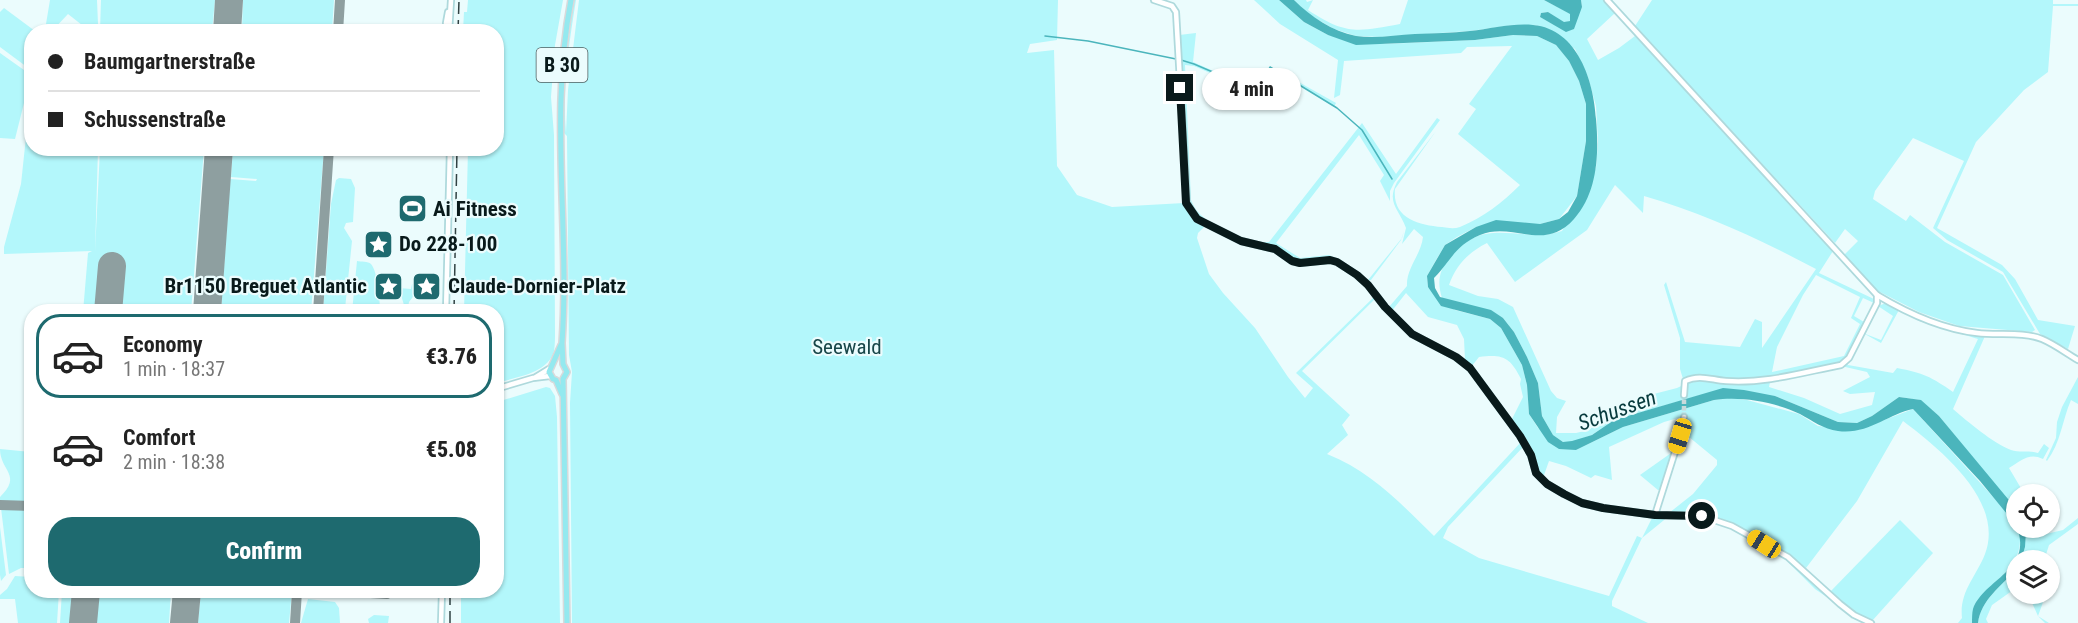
<!DOCTYPE html>
<meta charset="utf-8">
<style>
:root{--surface:#fff;--page:#f2f2f2;--text:#222;--muted:#767676;--line:#e0e0e0;--accent:#1e6a6f}
body{margin:0;font-family:"Roboto Condensed",sans-serif;background:var(--page);color:var(--text);height:100vh;display:flex;flex-direction:column;font-size:22px;white-space:nowrap}
*{box-sizing:border-box;margin:0}
p{font-size:20px;color:var(--muted)}
.icon{flex:none;width:33px;height:33px;fill:none;stroke:currentColor;stroke-width:2;stroke-linecap:round;stroke-linejoin:round}
.map{position:relative;flex:1;overflow:hidden}
.side{position:absolute;left:24px;top:304px;width:480px;height:294px;display:flex;flex-direction:column;background:var(--surface);border-radius:24px;box-shadow:0 2px 4px #0004}
.side>*{flex:none}
.guide{position:absolute;left:24px;top:24px;width:480px;height:132px;border-radius:24px;box-shadow:0 2px 4px #0004;display:grid;align-content:center;height:132px;padding:0 24px;background:var(--surface)}
.fabs{position:absolute;left:2006px;top:484px;display:grid;gap:12px}
.fabs a{display:grid;place-items:center;width:54px;height:54px;border-radius:50%;background:var(--surface);box-shadow:0 2px 4px #0004;font-size:30px}
.end{position:absolute;width:27px;height:27px;margin:-14px;border:8px solid #091a1b;background:#fff;box-shadow:0 0 0 3px #fff}
.from{border-radius:50%}
.bubble{position:absolute;height:42px;border-radius:21px;background:var(--surface);box-shadow:0 2px 4px #0004;font-size:20px;font-weight:800;line-height:42px;text-align:center}
.car{position:absolute;width:18px;height:36px;margin:-18px -9px;border-radius:8px;box-shadow:0 0 4px 2px #0007;background:linear-gradient(#f5c518 24%,#345 0 40%,#f5c518 0 76%,#345 0 86%,#f5c518 0)}
.guide b{display:flex;align-items:center;gap:21px;height:57px;font-size:22px}
.guide b+b{border-top:2px solid var(--line)}
.guide i{width:15px;height:15px;background:var(--text)}
ul{padding:10px 0 0;list-style:none}
li{display:flex;align-items:center;gap:18px;height:84px;margin:0 12px 9px;padding:0 12px;border:3px solid transparent;border-radius:24px}
li div{flex:1}
li b{display:block;font-size:22px}
li em{font-style:normal;font-weight:800}
li.on{border-color:var(--accent)}
li>.icon{width:54px;height:54px;stroke-width:1.5}
.button{display:flex;gap:12px;margin-top:auto;padding:12px 24px}
.button a{flex:1;height:69px;border-radius:24px;background:var(--accent);color:#fff;font-size:24px;font-weight:800;line-height:69px;text-align:center}
.map>svg:first-child{display:block}
.green{fill:#b3f7fb;fill-rule:evenodd}
.water{fill:#4bb5bc}
.lines{fill:none;stroke-linecap:round;stroke-linejoin:round}
.stream{stroke:#4bb5bc;stroke-width:1.5}
.taxiway{stroke:#8e9fa0;stroke-width:10}
.runway{stroke:#8e9fa0;stroke-width:28}
.minor-tunnel{stroke:#c9dadb;stroke-width:4.5;stroke-dasharray:4.5 2;stroke-linecap:butt}
.minor-casing{stroke:#aed9dc;stroke-width:8}
.major-casing{stroke:#d8dadb;stroke-width:8}
.minor{stroke:#fff;stroke-width:4.5}
.major{stroke:#94e9ef;stroke-width:5}
.rail{stroke:#314243;stroke-width:1.5;stroke-dasharray:12 6;stroke-linecap:butt}
.route{stroke:#091a1b;stroke-width:8}
.labels{text-anchor:middle;dominant-baseline:central;stroke-width:4.5;stroke-linejoin:round;paint-order:stroke}
.shield{fill:#ebfcfd;stroke:#4d5e5f;stroke-width:1.5}
.shield-label{font-size:20px;font-weight:bold;fill:#091a1b}
.poi-label{font-size:21px;font-weight:bold;fill:#091a1b;stroke:#ebfcfd;text-anchor:start}
.park-label{font-size:21px;fill:#18474a;stroke:#ebfcfd}
.water-label{font-size:22px;font-style:italic;fill:#073a3d;stroke:#ebfcfd}
</style>
<div class="map">
<svg width="2078" height="623" viewBox="0 0 2078 623">
<rect width="100%" height="100%" fill="#ebfcfd"/>
<!-- green -->
<g class="green">
<polygon points="50,0 97,0 98,24 96,31 84,31 82,25 68,14 52,31 46,24"/>
<polygon points="101,0 215,0 212,31 100,31"/>
<polygon points="243,0 334,0 332,31 244,31 242,29"/>
<path d="M468 0H563L555 45 551 97 554 135 555 332C555 338 555 345 554 351 548 374 515 377 497 383L496 312H464L468 149 496 148V32L463 31 464 12H467Z"/>
<path d="M574 0H576C569 43 562 90 566 133L568 90 579 0H1058L1057 40 1030 44 1027 53 1054 50 1057 166 1077 195 1112 207 1184 203C1189 213 1195 223 1205 226L1198 233 1197 238 1209 274 1223 293 1255 328 1288 377 1305 398 1313 388 1296 373 1375 296 1376 298 1302 371 1350 415 1342 425 1348 435 1327 454C1372 472 1400 503 1434 536L1521 442 1524 446 1448 527 1443 538 1479 558 1609 596 1637 536 1642 538 1653 516H1669L1642 538 1612 601V606L1648 623H572L570 403 572 372 569 355 567 136 564 133C563 88 567 45 574 0Z"/>
<path d="M1254 0H1279L1304 22 1328 35 1385 44 1475 40 1513 35 1537 36 1556 45 1569 61 1579 81 1586 104V141L1577 196 1559 219 1540 224 1476 227 1457 237 1445 245 1436 260 1427 276 1428 287 1455 310 1490 319 1501 328 1522 365 1527 385 1529 414 1538 428 1576 450 1623 427 1714 400 1729 398 1747 400 1799 414 1818 426 1858 430 1913 409 2015 521C2016 526 2020 531 2020 538 2022 576 1973 586 1972 623H1958L1962 618C1959 592 1976 577 1985 554 2005 501 1940 449 1903 421L1857 501 1806 568C1781 549 1737 522 1706 515 1694 513 1681 514 1669 513L1693 494 1717 465V460L1683 432 1685 416 1664 422 1609 447 1612 480 1595 475 1591 478 1566 466 1549 461 1543 478 1539 473 1531 448 1511 421 1523 397 1520 384 1521 379C1510 357 1503 354 1479 357L1471 367 1465 360 1464 339 1457 325 1428 317 1406 293 1391 312 1371 284 1389 307 1407 286C1406 268 1421 255 1423 237L1414 229 1402 244 1406 228C1399 209 1386 203 1397 182L1436 131 1395 189C1392 218 1418 225 1442 227 1448 228 1454 229 1460 227 1484 217 1502 203 1520 185L1458 134 1476 109 1469 104 1512 46 1467 47 1461 53 1344 61 1340 95 1334 98 1338 60 1280 24Z"/>
<path d="M1294 0H1306L1307 2 1313 0 1308 10C1346 35 1357 32 1400 24L1408 0H1544L1571 14 1570 21 1564 23 1548 12 1541 13 1540 17 1566 31 1582 7 1581 0H1605L1615 13 1587 39 1598 60 1619 48 1635 36 1833 251 1819 273 1876 300 1874 303 1863 298 1854 316 1864 322 1847 357 1843 361 1771 377 1769 387 1804 398 1840 414 1872 405 1875 392 1850 394 1843 391 1870 377 1867 372 1841 366 1846 362 1848 365 1893 373 1897 368C1923 373 1932 377 1953 392L1978 339 1919 321 1899 310 1881 343 1863 333 1881 340 1893 316 1878 306 1886 303 1946 329 1985 336 1953 409C1968 422 1993 443 2011 450 2018 453 2028 450 2038 453L2044 444 2049 448 2043 459C2029 452 2021 461 2009 468L2025 495H2016V511L1939 416 1920 400 1899 397 1872 416 1857 423 1838 422 1775 396 1701 395 1614 420 1592 435 1572 442H1563L1553 435 1542 416 1538 383 1527 357 1514 332 1503 318 1442 298C1437 282 1439 271 1449 258 1476 224 1502 234 1539 235 1547 235 1555 233 1562 231L1596 168 1598 142 1596 106 1588 77 1575 49 1536 25H1514L1470 31 1381 37 1356 36 1334 29 1308 14ZM1615 185 1643 213 1644 196C1706 214 1759 239 1816 269L1762 348V322L1755 319 1740 347 1685 342 1666 282 1664 285 1680 338V369L1683 379 1698 375 1725 380 1696 379 1677 388 1646 396 1644 409 1604 417 1589 430 1576 433H1556L1557 417 1566 401 1557 398 1551 391 1513 307 1498 299 1478 296 1449 285C1456 265 1469 252 1487 243L1515 282 1587 230ZM1816 275 1860 297 1851 318 1860 324 1844 356 1772 372 1777 347 1803 295Z"/>
<polygon points="1652,0 2053,0 2053,4 2078,4 2078,6 2053,6 2048,72 2024,90 1976,142 1937,228 2002,265 2015,279 2038,320 2075,326 2068,349 2040,334 2003,272 1947,240 1933,228 1964,161 1913,138 1875,191 1873,199 1906,221 1910,215 1945,242 2003,275 2035,330 2032,332 1959,326 1919,312 1878,291 1844,255 1858,241 1845,229 1835,243 1635,26"/>
<polygon points="4,8 35,31 32,32 31,70 0,47 0,12"/>
<path d="M1196 33 1193 62 1257 90 1256 93 1194 66 1185 65 1191 200C1193 204 1195 209 1198 212 1211 227 1250 244 1269 242L1362 123 1396 174 1437 118 1440 120 1394 183 1390 191V201L1380 181 1384 175 1359 135 1276 243 1300 258 1329 255 1342 261 1368 280 1402 238 1404 231 1401 240 1371 280 1367 281 1340 262 1300 261 1290 257 1273 245 1247 241 1235 237 1200 218 1189 205 1179 35Z"/>
<polygon points="0,53 31,75 15,139 0,138"/>
<polygon points="1288,76 1336,103 1334,107 1287,77"/>
<polygon points="31,117 32,148 98,149 95,252 100,149 204,149 191,312 83,312 88,253 92,251 4,254 4,247 21,184 26,137"/>
<polygon points="233,149 324,149 311,312 221,312 230,179 256,181 257,179 231,177"/>
<polygon points="339,178 351,179 355,188 353,222 346,223 344,228 352,241 345,309 336,308 335,312 323,312 331,204 336,180"/>
<path d="M357 261C361 262 368 261 371 264 378 272 380 302 380 312H352Z"/>
<polygon points="412,284 422,285 409,302 408,307 411,312 406,312 399,288 411,289"/>
<path d="M2078 377V404L2071 400C2062 421 2061 442 2047 461L2046 460 2056 438 2057 422 2062 407Z"/>
<polygon points="546,387 550,388 555,396 557,417 560,623 461,623 461,591 496,591 497,402"/>
<path d="M0 449 31 452V504L0 503V497C23 475 0 471 0 449Z"/>
<polygon points="1674,451 1662,490 1658,490 1640,475"/>
<polygon points="1,508 31,509 31,568 21,568 9,574"/>
<polygon points="2078,518 2078,524 2049,545 2044,561 2021,561 2025,547 2025,528 2044,528 2046,534 2063,530"/>
<polygon points="1900,520 1933,553 1872,621 1858,615 1830,592"/>
<polygon points="0,527 6,575 1,581 0,575"/>
<polygon points="1782,556 1796,565 1857,618 1815,589"/>
<path d="M2016 570V588L1992 605 1986 619 1988 623H1978C1981 600 2001 586 2016 570Z"/>
<polygon points="15,576 31,577 32,591 59,591 57,623 18,623 15,599 0,599 0,595 7,589"/>
<polygon points="62,591 171,591 169,623 60,623"/>
<polygon points="201,591 292,591 289,623 198,623"/>
<polygon points="2028,594 2046,594 2038,616 2049,623 2045,623 2038,616"/>
<polygon points="308,599 335,602 339,608 340,623 301,623"/>
<polygon points="374,615 389,616 388,623 369,623 368,619"/>
</g>
<!-- water -->
<g class="water">
<path d="M1279 0H1294C1311 17 1332 31 1356 36 1375 39 1396 35 1415 34 1434 33 1452 33 1470 31 1491 29 1512 23 1533 25 1578 29 1594 82 1596 119 1599 153 1598 192 1574 219 1544 253 1513 221 1480 235 1454 246 1452 260 1434 278L1435 288 1440 297 1491 310 1503 318 1514 332 1527 357 1538 383 1542 416 1553 435 1563 442 1572 441 1592 435 1614 420 1723 388 1744 390 1775 396 1838 422 1857 423 1872 416 1899 397 1921 400 1939 416 2013 505 2016 511V525L1980 481 1913 409C1888 414 1868 435 1838 431 1823 429 1813 421 1800 414 1775 402 1741 396 1714 400L1623 427 1576 450 1559 449 1548 442 1529 414 1527 385 1522 365 1501 328 1490 319 1441 306 1428 287 1427 276 1445 245 1476 227 1496 220 1540 224 1559 219 1568 212 1577 196 1586 141V104L1579 81 1569 61 1556 45 1537 36 1513 35 1475 40 1356 45 1328 35 1304 22Z"/>
<polygon points="1544,0 1581,0 1582,7 1574,29 1566,32 1540,17 1541,13 1548,12 1564,22 1570,21 1570,14"/>
<path d="M2017 528H2025L2026 530 2025 547 2021 561H2016V570C2001 586 1981 600 1978 623H1972C1972 619 1972 613 1973 609 1984 579 2033 570 2017 528Z"/>
</g>
<g class="lines">
<!-- stream -->
<g class="stream">
<polyline points="1045,36 1088,41 1176,59"/>
<polyline points="1181,60 1194,64 1257,91 1270,67 1337,108 1362,130 1392,179"/>
</g>
<!-- taxiway -->
<g class="taxiway">
<polyline points="338,32 340,0"/>
<polyline points="318,312 329,148"/>
<polyline points="0,505 32,506"/>
<polyline points="338,591 387,594"/>
<polyline points="295,623 297,591"/>
</g>
<!-- runway -->
<g class="runway">
<polyline points="227,32 229,0"/>
<polyline points="108,312 112,266"/>
<polyline points="207,312 219,148"/>
<polyline points="83,623 86,591"/>
<polyline points="184,623 187,591"/>
</g>
<!-- minor-tunnel -->
<polyline class="minor-tunnel" points="1684,417 1684,395"/>
<defs>
<g id="minor">
<polyline points="1154,0 1172,6 1176,12 1187,203 1197,219 1241,241 1275,249 1292,261 1300,263 1330,260 1337,262 1357,275 1368,285 1385,307 1412,334 1456,357 1470,368 1520,436 1531,455 1536,473 1547,484 1564,494 1582,503 1603,508 1655,515 1702,516 1732,526 1788,557 1840,604 1854,615 1871,623"/>
<path d="M1607 0 1877 295C1907 313 1942 329 1977 333 1997 336 2022 331 2042 339 2054 344 2066 353 2078 360"/>
<polyline points="447,32 446,23 448,12"/>
<polyline points="449,32 451,0"/>
<polyline points="446,312 450,148"/>
<polyline points="536,377 549,369"/>
<polyline points="496,389 533,378 550,376"/>
<path d="M1684 395 1685 381C1700 374 1711 380 1726 381 1765 384 1804 372 1841 365L1849 358 1877 303V295"/>
<polyline points="1655,515 1680,436 1684,417"/>
<polyline points="441,623 442,591"/>
</g>
<g id="major">
<polyline points="561,345 549,372 553,379 556,380 562,394"/>
<path d="M567 623 563 379 567 372 563 364 562 343C570 229 549 114 571 0"/>
</g>
</defs>
<!-- minor casing -->
<use href="#minor" class="minor-casing"/>
<!-- major casing -->
<use href="#major" class="major-casing"/>
<!-- minor -->
<use href="#minor" class="minor"/>
<!-- major -->
<use href="#major" class="major"/>
<!-- rail -->
<g class="rail">
<polyline points="458,32 459,0"/>
<polyline points="454,312 457,148"/>
<polyline points="450,623 450,591"/>
</g>
</g>
<g class="lines">
<!-- route -->
<polyline class="route" points="1180,88 1186,203 1197,219 1241,241 1275,249 1292,261 1300,263 1330,260 1337,262 1357,275 1368,285 1385,307 1412,334 1456,357 1470,368 1520,436 1531,455 1536,473 1547,484 1564,494 1582,503 1603,508 1655,515 1702,516"/>
</g>
<!-- icons -->
<defs>
<symbol id="stadium-square" viewBox="-11 -11 22 22"><rect x="-9" y="-9" width="18" height="18" rx="4" fill="#1e6a6f" stroke="#ebfcfd"/><path d="M0-5a6.5 5 0 1 0 0 10a6.5 5 0 1 0 0-10ZM-3.5-1.8h7v3.6h-7Z" fill="#fff"/></symbol>
<symbol id="sight-square" viewBox="-11 -11 22 22"><rect x="-9" y="-9" width="18" height="18" rx="4" fill="#1e6a6f" stroke="#ebfcfd"/><path d="M0-6L1.8-2.2L6-1.7L2.9 1.2L3.7 5.4L0 3.3L-3.7 5.4L-2.9 1.2L-6-1.7L-1.8-2.2Z" fill="#fff"/></symbol>
</defs>
<g fill-rule="evenodd">
<use href="#stadium-square" x="396" y="192" width="33" height="33"/>
<use href="#sight-square" x="362" y="228" width="33" height="33"/>
<use href="#sight-square" x="372" y="270" width="33" height="33"/>
<use href="#sight-square" x="410" y="270" width="33" height="33"/>
</g>
<g class="labels">
<!-- shield labels -->
<rect class="shield" x="536.5" y="48" width="51" height="34" rx="4.5"/>
<g class="shield-label">
<text x="562" y="65">B 30</text>
</g>
<!-- poi labels -->
<g class="poi-label">
<text x="433" y="209">Ai Fitness</text>
<text x="399" y="244">Do 228-100</text>
<text x="367" y="286" text-anchor="end">Br1150 Breguet Atlantic</text>
<text x="448" y="286">Claude-Dornier-Platz</text>
</g>
<!-- park labels -->
<g class="park-label">
<text x="847" y="347">Seewald</text>
</g>
<!-- water labels -->
<g class="water-label">
<text transform="translate(1617 410) rotate(-20)">Schussen</text>
</g>
</g>
</svg>
<div class="fabs">
<a><svg class="icon" aria-label="locate" viewBox="0 0 24 24"><circle cx="12" cy="12" r="6"/><path d="M12 2v4M12 18v4M2 12h4M18 12h4"/></svg></a>
<a><svg class="icon" aria-label="layers" viewBox="0 0 24 24"><path d="M12 4l9 5-9 5-9-5zM3 14l9 5 9-5"/></svg></a>
</div>
<i class="end from" style="left:1702px;top:516px"></i>
<i class="end" style="left:1180px;top:88px"></i>
<div class="bubble" style="left:1202px;top:68px;width:99px">4 min</div>
<i class="car" style="left:1680px;top:436px;rotate:197deg"></i>
<i class="car" style="left:1764px;top:544px;rotate:302deg"></i>
<div class="guide">
<b><i class="from"></i>Baumgartnerstraße</b>
<b><i></i>Schussenstraße</b>
</div>
<section class="side">
<ul>
<li class="on"><svg class="icon" aria-label="car" viewBox="0 0 24 24"><path d="M5 17H2v-5l4-1 3-4h7l3 4 3 1v5h-3M9 17h6M6 11h13"/><circle cx="7" cy="17" r="2"/><circle cx="17" cy="17" r="2"/></svg><div><b>Economy</b><p>1 min · 18:37</p></div><em>€3.76</em></li>
<li><svg class="icon" aria-label="car" viewBox="0 0 24 24"><path d="M5 17H2v-5l4-1 3-4h7l3 4 3 1v5h-3M9 17h6M6 11h13"/><circle cx="7" cy="17" r="2"/><circle cx="17" cy="17" r="2"/></svg><div><b>Comfort</b><p>2 min · 18:38</p></div><em>€5.08</em></li>
</ul>
<div class="button"><a>Confirm</a></div>
</section>
</div>
